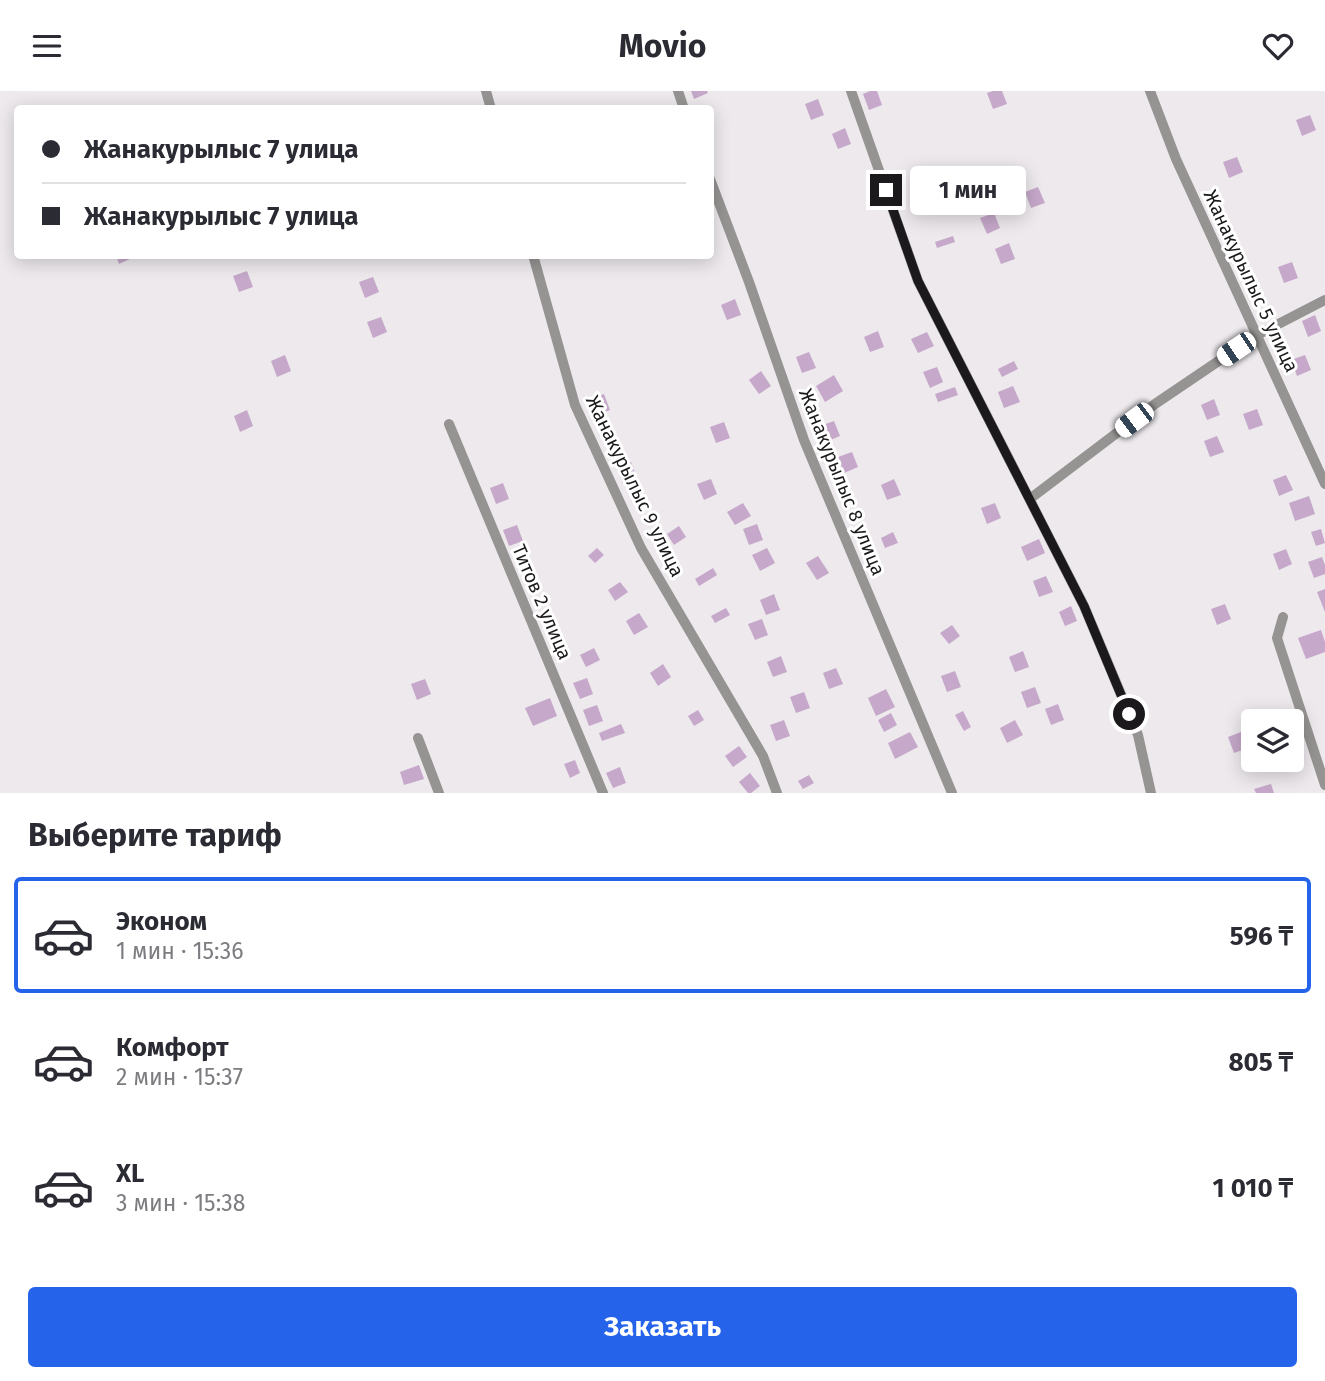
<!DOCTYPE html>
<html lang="ru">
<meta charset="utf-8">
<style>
:root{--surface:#fff;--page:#f7f7f7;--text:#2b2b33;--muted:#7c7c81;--line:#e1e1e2;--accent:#2563eb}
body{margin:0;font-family:"Fira Sans",sans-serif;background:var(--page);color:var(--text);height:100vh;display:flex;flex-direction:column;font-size:26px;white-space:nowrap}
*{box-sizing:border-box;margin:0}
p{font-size:23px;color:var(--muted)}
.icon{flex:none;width:38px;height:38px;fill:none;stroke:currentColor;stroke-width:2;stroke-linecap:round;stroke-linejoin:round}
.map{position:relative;height:702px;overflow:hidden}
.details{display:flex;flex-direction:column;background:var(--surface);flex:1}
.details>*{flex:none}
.hud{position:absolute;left:14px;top:14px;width:700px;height:154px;border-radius:7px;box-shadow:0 4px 18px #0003;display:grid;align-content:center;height:154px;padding:0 28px;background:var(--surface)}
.controls{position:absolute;left:1241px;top:618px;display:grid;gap:14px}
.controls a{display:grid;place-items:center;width:63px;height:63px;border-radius:7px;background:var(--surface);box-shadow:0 4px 18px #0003;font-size:35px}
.end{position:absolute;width:32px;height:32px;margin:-16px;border:9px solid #1b191b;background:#fff;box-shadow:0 0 0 4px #fff}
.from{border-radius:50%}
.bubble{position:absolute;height:49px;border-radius:7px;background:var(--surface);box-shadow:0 4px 18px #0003;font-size:23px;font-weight:700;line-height:49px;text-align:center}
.car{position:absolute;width:21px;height:42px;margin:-21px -10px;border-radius:9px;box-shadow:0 0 5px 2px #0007;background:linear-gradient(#fff 24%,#345 0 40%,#fff 0 76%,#345 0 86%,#fff 0)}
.hud b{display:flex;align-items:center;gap:24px;height:66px;font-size:26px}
.hud b+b{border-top:2px solid var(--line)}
.hud i{width:18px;height:18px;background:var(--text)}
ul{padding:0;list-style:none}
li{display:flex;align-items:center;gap:21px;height:116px;margin:0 14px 10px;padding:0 14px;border:4px solid transparent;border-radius:7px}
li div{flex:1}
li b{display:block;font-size:26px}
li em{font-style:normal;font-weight:700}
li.active{border-color:var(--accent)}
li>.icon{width:63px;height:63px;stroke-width:1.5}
h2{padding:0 28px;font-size:32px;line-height:84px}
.primary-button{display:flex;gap:14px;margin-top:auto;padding:14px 28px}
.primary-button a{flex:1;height:80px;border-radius:7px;background:var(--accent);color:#fff;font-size:28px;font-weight:700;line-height:80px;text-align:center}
header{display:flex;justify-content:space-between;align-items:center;height:91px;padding:0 28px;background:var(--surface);font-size:32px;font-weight:700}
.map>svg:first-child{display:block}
.building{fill:#c6a8ca}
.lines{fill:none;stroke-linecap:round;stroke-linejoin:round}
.street{stroke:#969492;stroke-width:10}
.route{stroke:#1b191b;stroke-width:9}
.labels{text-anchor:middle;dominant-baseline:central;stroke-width:6;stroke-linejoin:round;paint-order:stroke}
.street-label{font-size:19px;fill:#1b191b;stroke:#fff}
</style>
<header><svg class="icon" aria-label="menu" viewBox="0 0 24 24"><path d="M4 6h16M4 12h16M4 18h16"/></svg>Movio<svg class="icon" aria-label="heart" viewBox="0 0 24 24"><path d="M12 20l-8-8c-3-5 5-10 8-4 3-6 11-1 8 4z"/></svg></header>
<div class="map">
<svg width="1325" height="702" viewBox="0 0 1325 702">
<rect width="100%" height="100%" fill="#ede9ed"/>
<!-- building -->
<g class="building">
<polygon points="691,0 707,0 708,2 694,8"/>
<polygon points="870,0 877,0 882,14 869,19 863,3"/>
<polygon points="993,0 1002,0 1007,13 993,18 987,2"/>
<polygon points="818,8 824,24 811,29 805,13"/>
<polygon points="1310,24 1316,39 1302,45 1296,29"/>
<polygon points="845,37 851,53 838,58 832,43"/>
<polygon points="1237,66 1243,81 1229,87 1223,71"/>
<polygon points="1038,96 1045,112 1031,117 1025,101"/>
<polygon points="994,122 1000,137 987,143 980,127"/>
<polygon points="953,145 955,151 937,157 935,151"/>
<polygon points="1009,152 1015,168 1001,173 995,158"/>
<polygon points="116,164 131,164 132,167 119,173"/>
<polygon points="1292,171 1298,187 1284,192 1278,176"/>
<polygon points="247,180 253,196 239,201 233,185"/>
<polygon points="373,186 379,201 365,207 359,191"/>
<polygon points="735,208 741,224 727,229 721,214"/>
<polygon points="1315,224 1321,240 1308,246 1302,230"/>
<polygon points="381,226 387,241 373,247 367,231"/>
<polygon points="878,240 884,256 870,261 864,246"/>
<polygon points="927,241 934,255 918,262 911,248"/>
<polygon points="809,261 816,277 802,282 796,266"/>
<polygon points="285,264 291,280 277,286 271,270"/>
<polygon points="1305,264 1311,279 1297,285 1291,269"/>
<polygon points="1014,270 1018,278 1002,286 998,278"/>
<polygon points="937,276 943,291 930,297 923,281"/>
<polygon points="761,280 771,295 759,303 749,289"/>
<polygon points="834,284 843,300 825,311 816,295"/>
<polygon points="1013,295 1020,311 1004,317 998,301"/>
<polygon points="955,296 958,304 938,311 935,303"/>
<polygon points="604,303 610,319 597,324 590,308"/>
<polygon points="1214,308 1220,324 1207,329 1201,314"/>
<polygon points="1257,318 1263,334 1249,339 1243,323"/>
<polygon points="247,319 253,335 240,341 234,325"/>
<polygon points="834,330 840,345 826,351 820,335"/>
<polygon points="724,331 730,347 716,352 710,336"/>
<polygon points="1217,345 1224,361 1210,366 1204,350"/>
<polygon points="852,361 858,376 844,382 838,366"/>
<polygon points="631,371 637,387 623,393 617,377"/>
<polygon points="1286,384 1293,399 1279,405 1273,389"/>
<polygon points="711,388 717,403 704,409 697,393"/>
<polygon points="894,388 901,404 887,409 881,394"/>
<polygon points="503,392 509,408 496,413 490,397"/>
<polygon points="1309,405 1315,423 1295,430 1289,412"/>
<polygon points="743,412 751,425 735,434 727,421"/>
<polygon points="995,412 1001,427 987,433 981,417"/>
<polygon points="757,433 763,449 749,454 743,438"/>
<polygon points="517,434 523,450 509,455 503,439"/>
<polygon points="679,435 686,446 674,454 667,443"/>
<polygon points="1321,438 1325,452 1316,455 1311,441"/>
<polygon points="893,441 898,452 885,457 881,447"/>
<polygon points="1039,448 1045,462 1027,470 1021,456"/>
<polygon points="597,457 604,464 595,472 588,465"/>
<polygon points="767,457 775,472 760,480 752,464"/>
<polygon points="1286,458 1292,473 1279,479 1273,463"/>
<polygon points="818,465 829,482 817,489 806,472"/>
<polygon points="1322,466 1325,474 1325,483 1314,487 1308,471"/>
<polygon points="713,477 717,484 699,495 695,488"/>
<polygon points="1046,485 1053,501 1039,506 1033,490"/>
<polygon points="620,491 628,501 615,510 608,499"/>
<polygon points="1325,498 1325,521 1317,501"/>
<polygon points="774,503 780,519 766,524 760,509"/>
<polygon points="1225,513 1231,528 1217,534 1211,518"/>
<polygon points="1071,515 1077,530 1065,535 1059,521"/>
<polygon points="726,517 730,524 715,532 711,525"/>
<polygon points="639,522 648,536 634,544 626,530"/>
<polygon points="762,528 768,544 755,549 748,533"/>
<polygon points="952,534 960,545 949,553 940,542"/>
<polygon points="1321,539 1325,551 1325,561 1306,568 1298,547"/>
<polygon points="594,557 600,569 586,576 580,564"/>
<polygon points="1023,560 1029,576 1015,581 1009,566"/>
<polygon points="781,565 787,581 773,586 767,571"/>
<polygon points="663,573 671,586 658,595 650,582"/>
<polygon points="836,577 843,593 829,598 823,582"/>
<polygon points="955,580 961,596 947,601 941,585"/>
<polygon points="587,587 593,603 580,608 573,592"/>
<polygon points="425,588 431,603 417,609 411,593"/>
<polygon points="1035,596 1041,612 1027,617 1021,601"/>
<polygon points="886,598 895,616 876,625 868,607"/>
<polygon points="804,601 810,617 796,622 790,606"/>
<polygon points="550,607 557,625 533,635 525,617"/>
<polygon points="1058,613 1064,629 1051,634 1045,618"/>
<polygon points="597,614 603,630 589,635 583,619"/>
<polygon points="698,619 704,629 694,635 688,625"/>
<polygon points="963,620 971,636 964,640 955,624"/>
<polygon points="891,622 897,634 884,641 878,629"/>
<polygon points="784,629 790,645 776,650 770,634"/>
<polygon points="1015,629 1023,644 1007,652 1000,637"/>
<polygon points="621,633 625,642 602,650 599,642"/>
<polygon points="910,641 918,656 895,668 888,652"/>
<polygon points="1241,641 1248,657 1234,662 1228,646"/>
<polygon points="739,655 747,666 733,676 725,665"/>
<polygon points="575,669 580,682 570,687 564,673"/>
<polygon points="419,674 424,688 404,694 400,681"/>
<polygon points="620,676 626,692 613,697 606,682"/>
<polygon points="750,682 760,695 751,702 748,702 739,691"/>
<polygon points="809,684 814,692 803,698 798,690"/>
<polygon points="1271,693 1274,702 1256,702 1254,698"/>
</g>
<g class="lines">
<!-- street -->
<g class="street">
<polyline points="486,0 491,18"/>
<polyline points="678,0 684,18"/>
<polyline points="851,0 918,190 1084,515 1138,644 1151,702"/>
<polyline points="1150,0 1176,68 1325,393"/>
<polyline points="710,88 749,191 804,349 952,702"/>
<polyline points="533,164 575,314 641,457 763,665 777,702"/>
<polyline points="449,333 603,702"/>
<polyline points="1031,407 1155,313 1257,244 1325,209"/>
<polyline points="1283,526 1277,547 1325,694"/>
<polyline points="418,647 439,702"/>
</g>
</g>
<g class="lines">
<!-- route -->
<polyline class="route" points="886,99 918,190 1084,515 1129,623"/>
</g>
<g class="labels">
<!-- street labels -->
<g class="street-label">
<text transform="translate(1251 190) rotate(65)">Жанакурылыс 5 улица</text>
<text transform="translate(842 391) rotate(68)">Жанакурылыс 8 улица</text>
<text transform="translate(635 395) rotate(64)">Жанакурылыс 9 улица</text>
<text transform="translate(542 511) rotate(67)">Титов 2 улица</text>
</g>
</g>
</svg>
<div class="controls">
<a><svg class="icon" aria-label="layers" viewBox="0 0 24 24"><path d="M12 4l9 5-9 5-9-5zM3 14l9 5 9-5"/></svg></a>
</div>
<i class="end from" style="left:1129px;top:623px"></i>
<i class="end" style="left:886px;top:99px"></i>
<div class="bubble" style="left:910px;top:75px;width:116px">1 мин</div>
<i class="car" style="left:1236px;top:258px;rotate:236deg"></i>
<i class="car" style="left:1134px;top:329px;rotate:233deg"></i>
<div class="hud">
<b><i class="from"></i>Жанакурылыс 7 улица</b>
<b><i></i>Жанакурылыс 7 улица</b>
</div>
</div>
<section class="details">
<h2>Выберите тариф</h2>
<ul>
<li class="active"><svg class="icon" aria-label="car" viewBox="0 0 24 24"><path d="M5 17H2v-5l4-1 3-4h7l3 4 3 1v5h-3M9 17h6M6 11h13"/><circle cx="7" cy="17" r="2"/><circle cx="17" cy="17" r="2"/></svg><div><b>Эконом</b><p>1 мин · 15:36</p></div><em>596 ₸</em></li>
<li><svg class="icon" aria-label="car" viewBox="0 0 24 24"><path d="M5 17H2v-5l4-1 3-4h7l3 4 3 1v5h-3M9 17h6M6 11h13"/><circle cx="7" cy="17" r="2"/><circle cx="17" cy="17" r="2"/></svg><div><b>Комфорт</b><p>2 мин · 15:37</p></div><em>805 ₸</em></li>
<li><svg class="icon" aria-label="car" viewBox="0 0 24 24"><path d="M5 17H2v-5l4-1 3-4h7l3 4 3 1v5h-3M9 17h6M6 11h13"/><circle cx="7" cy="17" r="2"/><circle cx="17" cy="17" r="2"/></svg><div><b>XL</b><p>3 мин · 15:38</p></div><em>1 010 ₸</em></li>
</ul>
<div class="primary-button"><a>Заказать</a></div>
</section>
